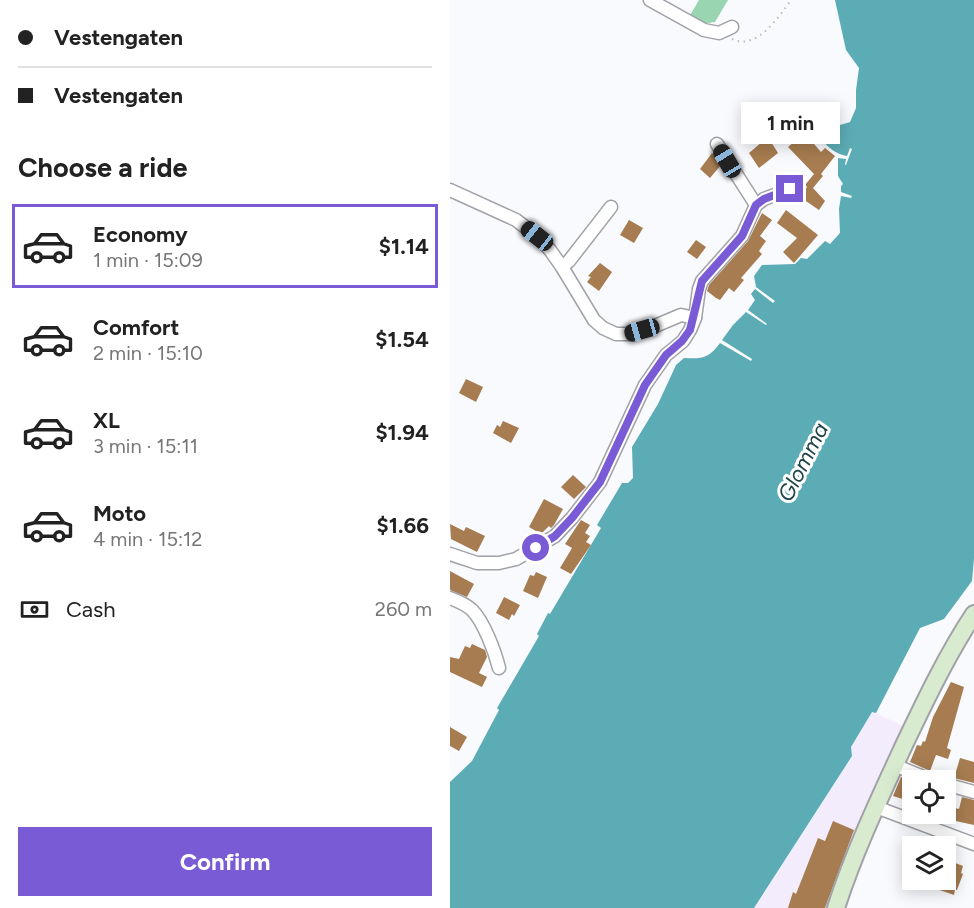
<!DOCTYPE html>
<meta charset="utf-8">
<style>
:root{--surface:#fff;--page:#f2f2f2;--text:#222;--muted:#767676;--line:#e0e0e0;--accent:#785bd5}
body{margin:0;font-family:Figtree,sans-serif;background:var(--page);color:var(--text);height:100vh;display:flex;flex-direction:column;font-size:22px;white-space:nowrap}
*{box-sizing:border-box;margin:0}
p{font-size:20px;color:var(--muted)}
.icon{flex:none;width:33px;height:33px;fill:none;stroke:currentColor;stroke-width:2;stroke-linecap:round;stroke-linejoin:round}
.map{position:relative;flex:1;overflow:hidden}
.drawer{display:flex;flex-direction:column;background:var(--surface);width:450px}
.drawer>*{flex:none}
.top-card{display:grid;align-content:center;height:132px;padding:0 18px;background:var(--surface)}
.tools{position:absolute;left:452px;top:770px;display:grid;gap:12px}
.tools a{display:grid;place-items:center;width:54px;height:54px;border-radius:0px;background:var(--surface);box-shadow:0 3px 15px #0003;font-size:30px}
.end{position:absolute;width:27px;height:27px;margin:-14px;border:8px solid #785bd5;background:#fff;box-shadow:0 0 0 3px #fff}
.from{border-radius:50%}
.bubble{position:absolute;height:42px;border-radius:0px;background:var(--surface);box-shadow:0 3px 15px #0003;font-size:20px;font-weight:700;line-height:42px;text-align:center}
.car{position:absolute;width:18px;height:36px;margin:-18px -9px;border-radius:8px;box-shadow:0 0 4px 2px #0007;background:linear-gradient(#222 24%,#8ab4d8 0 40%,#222 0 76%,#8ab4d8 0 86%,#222 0)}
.top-card b{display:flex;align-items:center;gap:21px;height:57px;font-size:22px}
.top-card b+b{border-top:2px solid var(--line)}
.top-card i{width:15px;height:15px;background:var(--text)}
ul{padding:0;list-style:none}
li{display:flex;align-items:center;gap:18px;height:84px;margin:0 12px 9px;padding:0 6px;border:3px solid transparent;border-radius:0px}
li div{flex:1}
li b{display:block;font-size:22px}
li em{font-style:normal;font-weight:700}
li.active{border-color:var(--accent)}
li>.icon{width:54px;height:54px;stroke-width:1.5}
h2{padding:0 18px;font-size:27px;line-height:72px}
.pay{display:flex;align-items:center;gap:15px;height:66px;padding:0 18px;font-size:22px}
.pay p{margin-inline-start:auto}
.primary-button{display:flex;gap:12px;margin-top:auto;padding:12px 18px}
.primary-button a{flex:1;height:69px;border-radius:0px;background:var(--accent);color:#fff;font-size:24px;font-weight:700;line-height:69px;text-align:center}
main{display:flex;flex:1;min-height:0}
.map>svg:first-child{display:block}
.industrial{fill:#f3ecfd}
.forest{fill:#99d5b1}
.water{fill:#5cacb5}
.building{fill:#a67c50}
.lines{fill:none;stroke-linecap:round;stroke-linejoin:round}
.minor-casing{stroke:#a1a2a8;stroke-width:15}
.secondary-casing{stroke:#a1a2a8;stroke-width:20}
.path{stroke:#b8babd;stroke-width:2;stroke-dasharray:1.5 4.5;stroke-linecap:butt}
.minor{stroke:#fff;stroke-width:12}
.secondary{stroke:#d9ebcf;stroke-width:16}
.route{stroke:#785bd5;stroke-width:8}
.labels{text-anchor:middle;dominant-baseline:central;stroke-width:6;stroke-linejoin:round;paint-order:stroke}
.water-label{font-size:22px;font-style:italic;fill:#1e4448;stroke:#fff}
</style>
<main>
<section class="drawer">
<div class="top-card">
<b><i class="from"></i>Vestengaten</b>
<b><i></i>Vestengaten</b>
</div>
<h2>Choose a ride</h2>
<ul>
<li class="active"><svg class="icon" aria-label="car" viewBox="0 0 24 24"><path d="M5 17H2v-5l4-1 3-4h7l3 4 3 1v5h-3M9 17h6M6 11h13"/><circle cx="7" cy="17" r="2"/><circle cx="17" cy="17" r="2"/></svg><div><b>Economy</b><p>1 min · 15:09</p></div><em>$1.14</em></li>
<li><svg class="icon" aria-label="car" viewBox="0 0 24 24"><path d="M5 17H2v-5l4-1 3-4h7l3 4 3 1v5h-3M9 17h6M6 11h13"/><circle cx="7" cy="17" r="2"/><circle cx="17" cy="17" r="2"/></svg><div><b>Comfort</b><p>2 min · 15:10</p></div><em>$1.54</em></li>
<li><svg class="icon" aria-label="car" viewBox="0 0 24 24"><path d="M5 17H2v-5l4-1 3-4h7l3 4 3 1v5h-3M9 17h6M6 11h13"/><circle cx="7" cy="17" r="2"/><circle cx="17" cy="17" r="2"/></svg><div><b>XL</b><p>3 min · 15:11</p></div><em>$1.94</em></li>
<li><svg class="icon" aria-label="car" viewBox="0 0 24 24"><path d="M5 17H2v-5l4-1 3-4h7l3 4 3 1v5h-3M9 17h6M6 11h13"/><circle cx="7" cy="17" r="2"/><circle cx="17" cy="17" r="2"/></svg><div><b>Moto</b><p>4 min · 15:12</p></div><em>$1.66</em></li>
</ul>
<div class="pay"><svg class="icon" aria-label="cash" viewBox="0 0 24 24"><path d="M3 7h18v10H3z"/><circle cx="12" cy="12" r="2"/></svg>Cash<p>260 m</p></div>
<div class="primary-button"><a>Confirm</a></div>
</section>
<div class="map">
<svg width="524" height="908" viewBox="0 0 524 908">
<rect width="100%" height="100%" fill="#f8fafe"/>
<!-- industrial -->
<polygon class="industrial" points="422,711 461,730 386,908 304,908 402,756 401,747"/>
<!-- forest -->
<polygon class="forest" points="249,0 278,0 265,22 252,24 239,17"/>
<!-- water -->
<path class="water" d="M385 0H524V558L522 581 494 619 470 628 426 713 422 712 401 747 402 756 304 908H0V782L22 761 49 710 47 708 89 636 87 634 98 613 100 614 151 528 147 525 172 483H178L183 478 182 447 208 404 226 365 234 358C253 359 259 358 270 343L301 361 302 359 272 340 283 325 296 312 316 325 317 324 298 310 305 300 301 294 305 289 323 303 325 301 306 287 304 276 312 265 345 264 351 258 357 259 375 241 380 244 390 233 389 209 391 196 401 198 402 196 391 192V186L393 184 388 176V158L396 159 395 165H396L402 149 400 148 397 156C379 153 369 136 357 123L361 113 381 117 390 125 400 122 406 108V90L409 68 396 50Z"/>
<!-- building -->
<g class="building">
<polygon points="351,136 354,140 358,137 371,152 375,148 385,156 371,174 373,176 363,188 375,201 369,210 350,197 357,187 355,185 364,174 338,147"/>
<polygon points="318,137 328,153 309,168 299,153"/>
<polygon points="262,153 271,165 260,178 250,169"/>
<polygon points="336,210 368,235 344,263 333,252 347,238 327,223"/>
<polygon points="312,213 322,220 310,236 316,241 309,251 312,254 291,278 294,280 284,292 279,288 270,300 266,298 257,291 259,285 298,241"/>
<polygon points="179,220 193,228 184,243 170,235"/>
<polygon points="246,240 256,247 247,259 237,252"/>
<polygon points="150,263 162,272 149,291 137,282 141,277 138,276"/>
<polygon points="16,379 33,387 26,402 9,393"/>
<polygon points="53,421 69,428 61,443 43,433 47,425 50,427"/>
<polygon points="123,475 136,487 124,499 111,487"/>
<polygon points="94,499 113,509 104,525 101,528 99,526 91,534 79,527"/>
<polygon points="131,520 140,525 135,533 140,536 136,542 141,545 121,574 110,568 122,548 115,544"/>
<polygon points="0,524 14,531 16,527 35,536 27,552 1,539"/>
<polygon points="0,571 24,584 17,597 0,590"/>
<polygon points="86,572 97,577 88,598 73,591 80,575 84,576"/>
<polygon points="54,597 70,605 64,616 62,614 59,620 46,613"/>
<polygon points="22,644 35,650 37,657 29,673 37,677 32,687 0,672 0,657 9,659 15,646 20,648"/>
<polygon points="501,682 514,687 497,748 501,750 498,759 486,755 480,771 460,762 467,745 471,746 473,741 475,742 483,717"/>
<polygon points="0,727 17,737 9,751 0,746"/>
<polygon points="510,758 524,762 524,783 504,778"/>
<polygon points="451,777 462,781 462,791 459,801 443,796"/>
<polygon points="512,797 524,800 524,825 501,820 505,808 509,809"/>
<polygon points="383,821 404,830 375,908 338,908 343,892 346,894 368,838 375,841"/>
<polygon points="495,859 513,866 511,873 513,874 507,890 505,890 504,895 484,888 487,879 495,879"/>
</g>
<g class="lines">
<defs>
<g id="minor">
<polyline points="200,0 254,30 269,33 282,27"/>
<polyline points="267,144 306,205"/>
<polyline points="0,190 66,220 87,236 100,250 112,267 144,320 153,328 166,334 180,334 205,326 231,315 245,318"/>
<polyline points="112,267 119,261 161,207"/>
<polyline points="0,554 27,563 49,563 66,559 105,536 122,518 150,482 195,385 216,355 233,341 240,330 245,318 249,289 252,281 292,236 306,205 314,199 341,189"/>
<path d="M0 598C8 601 16 604 22 610 34 622 45 652 49 668"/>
<polyline points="444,765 481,780"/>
<polyline points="495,784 524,792"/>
<polyline points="426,807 524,844"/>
</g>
<path id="secondary" d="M386 908C404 852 430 797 455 743 476 699 497 655 524 614"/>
</defs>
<!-- minor casing -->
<use href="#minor" class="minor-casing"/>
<!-- secondary casing -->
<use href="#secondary" class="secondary-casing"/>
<!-- path -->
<path class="path" d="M282 39C306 51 328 18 341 0"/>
<!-- minor -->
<use href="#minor" class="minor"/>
<!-- secondary -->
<use href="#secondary" class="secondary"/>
</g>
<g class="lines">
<!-- route -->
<polyline class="route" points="86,548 105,536 122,518 150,482 195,385 216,355 232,341 240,330 252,281 292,236 306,205 314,199 340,189"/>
</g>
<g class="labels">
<!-- water labels -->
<g class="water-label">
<text transform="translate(353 462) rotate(-63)">Glomma</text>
</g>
</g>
</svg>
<div class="tools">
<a><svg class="icon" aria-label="locate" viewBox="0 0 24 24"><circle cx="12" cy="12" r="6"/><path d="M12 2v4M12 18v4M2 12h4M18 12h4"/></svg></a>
<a><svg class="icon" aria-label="layers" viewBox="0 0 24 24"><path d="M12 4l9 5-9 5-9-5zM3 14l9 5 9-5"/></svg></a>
</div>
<i class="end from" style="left:86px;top:548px"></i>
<i class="end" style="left:340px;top:189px"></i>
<div class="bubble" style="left:291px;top:102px;width:99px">1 min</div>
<i class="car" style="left:277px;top:161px;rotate:329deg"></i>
<i class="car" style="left:87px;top:236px;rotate:308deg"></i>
<i class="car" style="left:192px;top:330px;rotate:254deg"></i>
</div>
</main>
